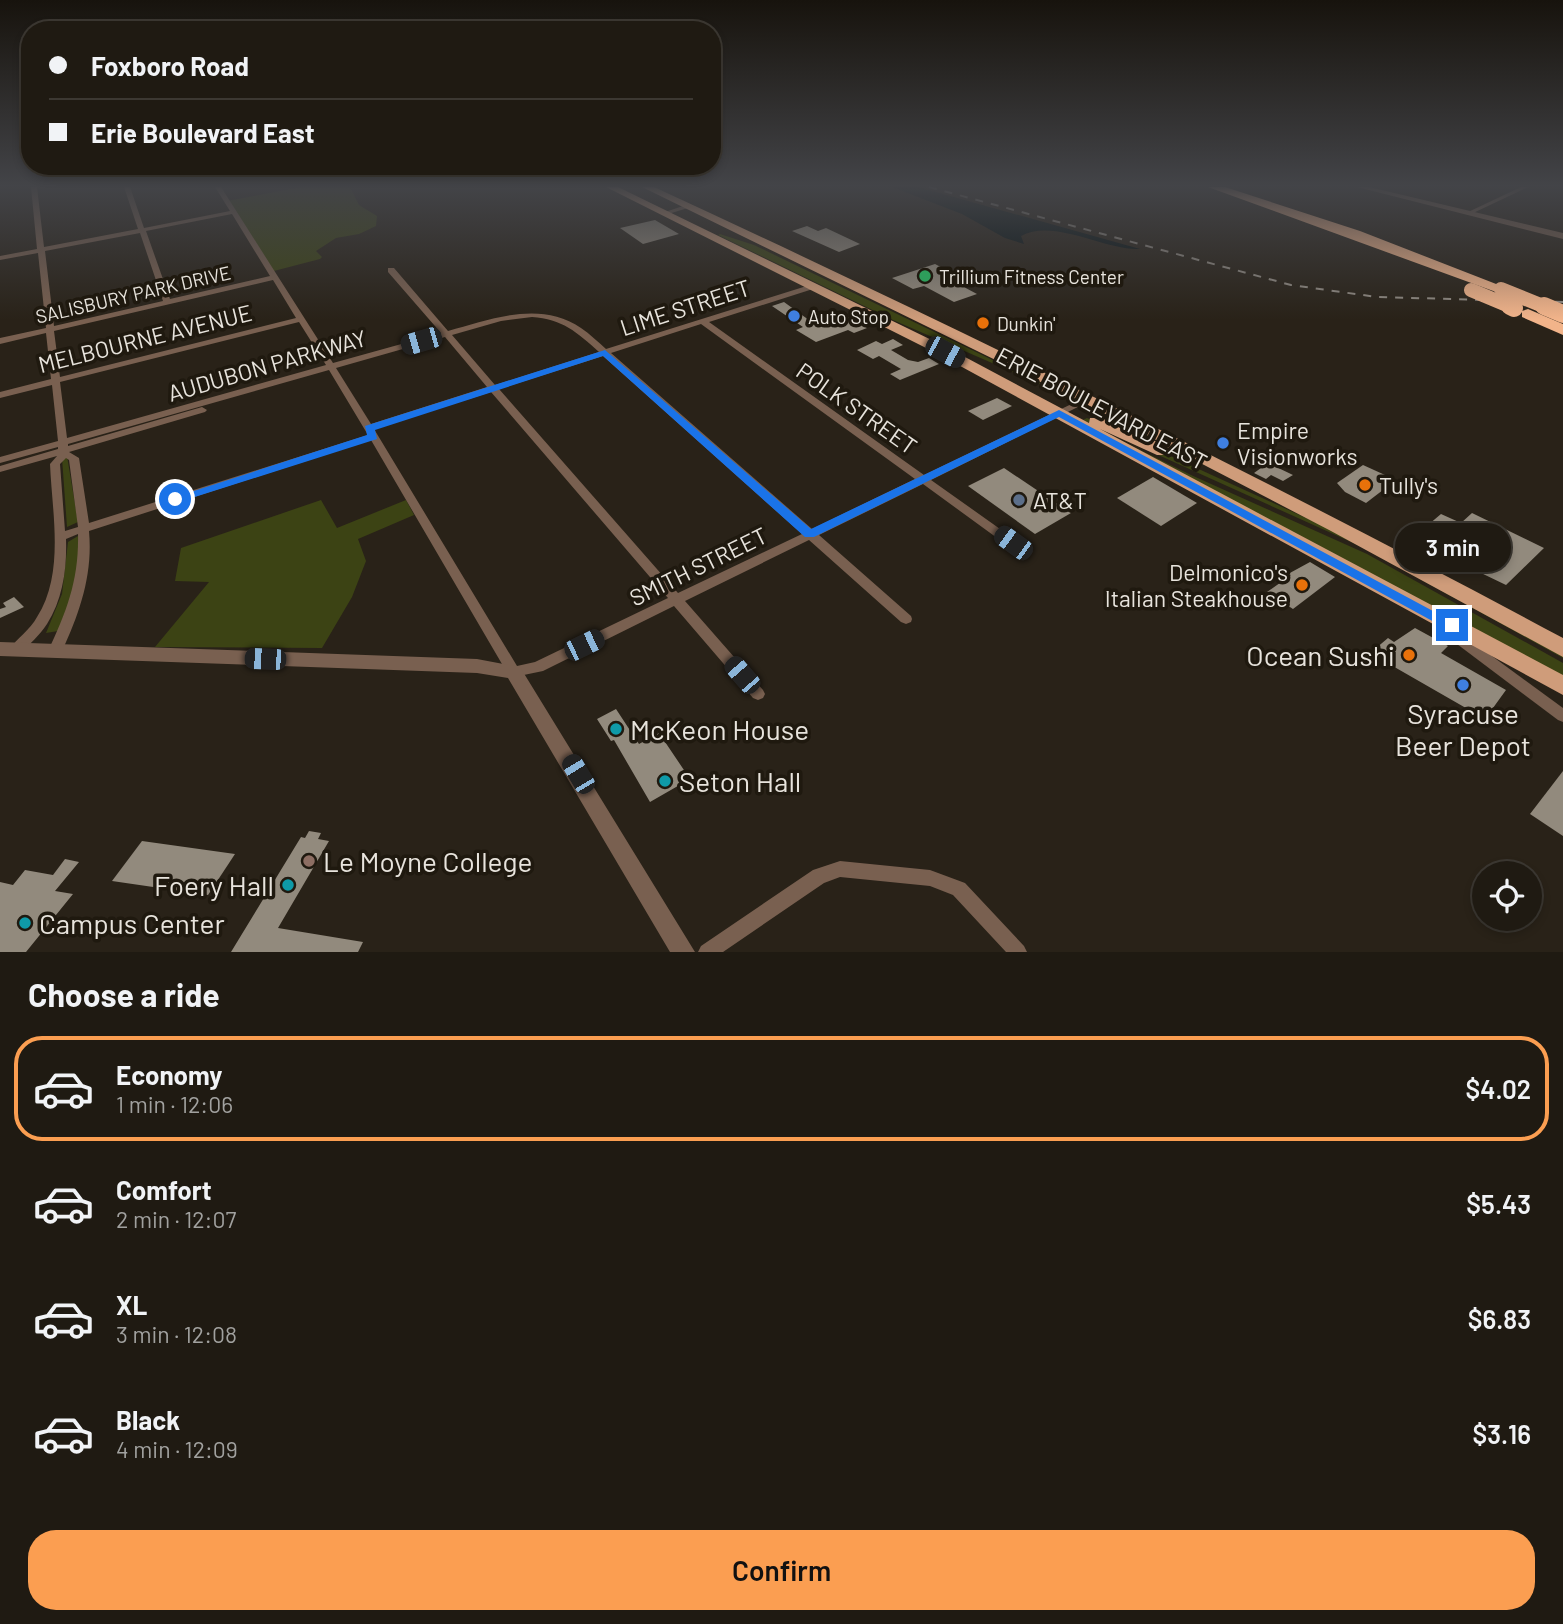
<!DOCTYPE html>
<meta charset="utf-8">
<style>
:root{--surface:#1f1a12;--page:#2c2720;--text:#f1f3f6;--muted:#a1a19f;--line:#3c3832;--accent:#fb9e51}
body{margin:0;font-family:Barlow,sans-serif;background:var(--page);color:var(--text);height:100vh;display:flex;flex-direction:column;font-size:26px;white-space:nowrap}
*{box-sizing:border-box;margin:0}
p{font-size:23px;color:var(--muted)}
.icon{flex:none;width:38px;height:38px;fill:none;stroke:currentColor;stroke-width:2;stroke-linecap:round;stroke-linejoin:round}
.map{position:relative;height:952px;overflow:hidden}
.side{display:flex;flex-direction:column;background:var(--surface);flex:1}
.side>*{flex:none}
.guide{position:absolute;left:21px;top:21px;width:700px;height:154px;border-radius:28px;box-shadow:0 4px 10px #0003,0 0 0 2px var(--line);display:grid;align-content:center;height:154px;padding:0 28px;background:var(--surface)}
.buttons{position:absolute;left:1472px;top:861px;display:grid;gap:14px}
.buttons a{display:grid;place-items:center;width:70px;height:70px;border-radius:50%;background:var(--surface);box-shadow:0 4px 10px #0003,0 0 0 2px var(--line);font-size:35px}
.end{position:absolute;width:32px;height:32px;margin:-16px;border:9px solid #1a73e8;background:#fff;box-shadow:0 0 0 4px #fff}
.from{border-radius:50%}
.bubble{position:absolute;height:49px;border-radius:24px;background:var(--surface);box-shadow:0 4px 10px #0003,0 0 0 2px var(--line);font-size:23px;font-weight:600;line-height:49px;text-align:center}
.car{position:absolute;width:21px;height:42px;margin:-21px -10px;border-radius:9px;box-shadow:0 0 5px 2px #0007;background:linear-gradient(#222 24%,#8ab4d8 0 40%,#222 0 76%,#8ab4d8 0 86%,#222 0)}
.guide b{display:flex;align-items:center;gap:24px;height:66px;font-size:26px}
.guide b+b{border-top:2px solid var(--line)}
.guide i{width:18px;height:18px;background:var(--text)}
ul{padding:0;list-style:none}
li{display:flex;align-items:center;gap:21px;height:105px;margin:0 14px 10px;padding:0 14px;border:4px solid transparent;border-radius:28px}
li div{flex:1}
li b{display:block;font-size:26px}
li em{font-style:normal;font-weight:600}
li.active{border-color:var(--accent)}
li>.icon{width:63px;height:63px;stroke-width:1.5}
h2{padding:0 28px;font-size:32px;line-height:84px}
.action{display:flex;gap:14px;margin-top:auto;padding:14px 28px}
.action a{flex:1;height:80px;border-radius:28px;background:var(--accent);color:#111;font-size:28px;font-weight:600;line-height:80px;text-align:center}
.map>svg:first-child{display:block}
.green{fill:#3c4314}
.water{fill:#061214}
.building{fill:#928a7d}
.lines{fill:none;stroke-linecap:round;stroke-linejoin:round}
.minor{fill:#796050;fill-rule:evenodd}
.tertiary{fill:#796050;fill-rule:evenodd}
.primary{fill:#cf9c7a;fill-rule:evenodd}
.motorway{fill:#f2b48a;fill-rule:evenodd}
.rail{stroke:#908a82;stroke-width:2;stroke-dasharray:8 8;stroke-linecap:butt}
.motorway-bridge-far1{stroke:#f2b48a;stroke-width:14}
.motorway-bridge{stroke:#f2b48a;stroke-width:18}
.route{fill:#1a73e8}
.leisure-dot{fill:#2e9e5b;stroke:#1f190f;stroke-width:2.5}
.shop-dot{fill:#3f7fe0;stroke:#1f190f;stroke-width:2.5}
.food-dot{fill:#e8710a;stroke:#1f190f;stroke-width:2.5}
.service-dot{fill:#5c6f8a;stroke:#1f190f;stroke-width:2.5}
.culture-dot{fill:#0f9aa8;stroke:#1f190f;stroke-width:2.5}
.education-dot{fill:#8d6e63;stroke:#1f190f;stroke-width:2.5}
.labels{text-anchor:middle;dominant-baseline:central;stroke-width:7;stroke-linejoin:round;paint-order:stroke}
.far-poi-label{font-size:19px;fill:#e8e4dd;stroke:#1f190f;text-anchor:start}
.far-street-label{font-size:19px;fill:#e8e4dd;stroke:#1f190f}
.street-label{font-size:23px;fill:#e8e4dd;stroke:#1f190f}
.poi-label{font-size:23px;fill:#e8e4dd;stroke:#1f190f;text-anchor:start}
.near-poi-label{font-size:28px;fill:#e8e4dd;stroke:#1f190f;text-anchor:start}
</style>
<div class="map">
<svg width="1563" height="952" viewBox="0 0 1563 952">
<rect width="100%" height="100%" fill="#292218"/>
<!-- green -->
<g class="green">
<polygon points="301,187 350,187 359,205 377,216 376,226 359,234 336,238 316,251 322,257 320,259 270,272 227,201"/>
<polygon points="720,234 754,245 1059,392 893,320 718,235"/>
<polygon points="1087,418 1374,549 1563,651 1563,658 1360,546 1114,435 1083,420"/>
<polygon points="1081,421 1191,475 1367,554 1563,663 1563,678"/>
<polygon points="67,456 78,522 67,527 62,458"/>
<polygon points="321,500 337,528 406,500 414,515 358,539 366,561 352,597 322,648 155,647 209,582 175,581 181,548"/>
<polygon points="78,536 78,582 58,631 46,633 62,594 68,542"/>
</g>
<!-- water -->
<path class="water" d="M892 187H918L1140 249C1106 251 1054 218 1021 236L1024 244 1005 238 962 214Z"/>
<!-- building -->
<g class="building">
<polygon points="655,220 679,234 643,244 620,228"/>
<polygon points="807,226 818,231 826,228 860,244 839,252 792,231"/>
<polygon points="935,264 956,275 947,278 977,294 954,302 924,286 913,289 892,278"/>
<polygon points="784,302 813,323 841,313 867,328 854,333 848,330 816,342 796,330 803,327 772,306"/>
<polygon points="893,339 903,345 891,350 908,360 918,362 929,358 939,364 900,380 890,374 901,369 879,356 873,359 857,350 876,341 882,344"/>
<polygon points="997,398 1012,406 983,420 968,411"/>
<polygon points="1268,463 1293,475 1283,481 1271,475 1266,479 1254,473"/>
<polygon points="1363,465 1396,480 1366,503 1345,492 1337,483"/>
<polygon points="1004,468 1071,513 1035,534 968,486"/>
<polygon points="1153,477 1197,503 1161,526 1117,498"/>
<polygon points="1472,513 1544,548 1506,585 1400,534 1412,525 1422,530 1441,514 1461,523"/>
<polygon points="1310,562 1335,577 1293,609 1267,592 1291,575 1288,574"/>
<polygon points="14,597 24,607 0,618 0,609 6,607 3,603"/>
<polygon points="1415,628 1448,646 1441,653 1506,690 1485,719 1377,657 1381,653 1375,649 1388,638 1394,642"/>
<polygon points="616,709 639,744 659,733 690,779 650,802 614,740 611,741 597,719"/>
<polygon points="1563,771 1563,836 1530,814"/>
<polygon points="309,831 321,833 318,839 329,841 278,928 363,942 358,952 231,952 301,837 305,838"/>
<polygon points="142,841 235,854 208,895 112,881"/>
<polygon points="65,859 79,862 55,891 73,894 26,952 0,952 0,882 13,885 25,870 53,875"/>
</g>
<g class="lines">
<!-- minor -->
<g class="minor">
<path d="M31 187H37L44 247 138 229 124 187H130L144 228 230 211 215 187H221L333 363 441 333 388 272V268H394L448 331C492 319 540 300 581 328 590 334 598 342 606 349L813 284H816V288L709 322 924 475 1084 398H1090L1092 400 931 480 1027 548 1029 551 1027 554H1019L923 484 819 535 911 616 912 619 911 622 906 624 901 622 809 540 685 601 763 690 765 694 763 698 758 700 753 698 674 606 543 671 514 677 509 676 371 440 89 531C93 574 80 612 62 651L60 655 55 656 50 655 48 651C67 611 79 579 78 534L66 539C67 568 63 599 47 624 40 635 29 644 21 654L16 655 11 654 9 650C17 638 30 630 37 617 65 573 52 513 50 464L57 456 0 472V466L58 449V447L0 463V457L58 441 52 385 0 398V392L51 379 46 333 0 344V338L46 328 38 253 0 260V256L37 249ZM232 214 270 276 170 299 146 231ZM140 233 163 301 54 326 45 251ZM273 280 296 318 60 377 54 331ZM532 317C562 319 577 332 599 352L495 385 452 335 501 321ZM299 322 326 365 67 438 60 382ZM701 324 915 479 812 529 611 353ZM445 337 487 387 371 424 336 368ZM603 356 802 534 678 593 499 389ZM329 370 368 435 89 523 79 458 69 452 205 412 207 410 202 407 68 446V444ZM491 392 668 598 535 662 517 666 374 429ZM66 458 69 460 78 527 65 531 60 464Z"/>
<polygon points="1521,187 1528,187 1471,214 1466,213"/>
<polygon points="689,204 692,206 691,207 665,215 662,213"/>
<polygon points="1446,624 1451,626 1563,708 1563,722 1558,720 1441,632 1440,629 1441,626"/>
<polygon points="840,861 930,870 965,883 1024,946 1027,952 1006,952 953,895 930,886 840,877 824,883 723,952 698,952 701,946 813,870"/>
</g>
<!-- tertiary -->
<g class="tertiary">
<polygon points="1357,187 1369,187 1563,233 1563,239"/>
<polygon points="0,642 477,659 520,667 695,952 670,952 508,678 477,673 0,656"/>
</g>
<!-- primary -->
<g class="primary">
<polygon points="606,187 618,187 950,349 1089,423 1090,418 1102,418 1169,447 1171,451 1169,455 1157,455 1100,429 1563,675 1563,695 940,355"/>
<path d="M642 187H654C961 329 1265 478 1563 638V657L1331 531 1104 413Z"/>
</g>
<!-- motorway -->
<g class="motorway">
<polygon points="1208,187 1225,187 1360,231 1509,289 1501,294 1496,292"/>
<polygon points="1528,309 1563,324 1563,335 1522,317 1522,311"/>
</g>
<!-- rail -->
<polyline class="rail" points="929,187 1291,285 1377,297 1563,302"/>
<!-- motorway-bridge-far1 -->
<g class="motorway-bridge-far1">
<polyline points="1501,289 1548,308"/>
<polyline points="1471,290 1514,308"/>
</g>
<!-- motorway-bridge -->
<g class="motorway-bridge">
<polyline points="1510,306 1514,308"/>
<polyline points="1544,306 1563,314"/>
</g>
</g>
<!-- sky -->
<linearGradient id="sky" x2="0" y2="1"><stop stop-color="#17130d"/><stop offset="0.58" stop-color="#434448"/><stop offset="1" stop-color="#434448" stop-opacity="0"/></linearGradient>
<rect width="1563" height="320" fill="url(#sky)"/>
<!-- route -->
<polygon class="route" points="605,350 811,529 1059,410 1459,625 1457,629 1447,629 1059,417 814,537 805,537 603,356 375,430 377,439 179,502 169,499 367,435 365,426"/>
<!-- markers -->
<circle class="leisure-dot" cx="925" cy="276" r="7"/>
<g class="shop-dot">
<circle cx="794" cy="316" r="7"/>
<circle cx="1223" cy="443" r="7"/>
<circle cx="1463" cy="685" r="7"/>
</g>
<g class="food-dot">
<circle cx="983" cy="323" r="7"/>
<circle cx="1365" cy="485" r="7"/>
<circle cx="1302" cy="585" r="7"/>
<circle cx="1409" cy="655" r="7"/>
</g>
<circle class="service-dot" cx="1019" cy="500" r="7"/>
<g class="culture-dot">
<circle cx="616" cy="729" r="7"/>
<circle cx="665" cy="781" r="7"/>
<circle cx="288" cy="885" r="7"/>
<circle cx="25" cy="923" r="7"/>
</g>
<circle class="education-dot" cx="309" cy="861" r="7"/>
<g class="labels">
<!-- far-poi labels -->
<g class="far-poi-label">
<text x="939" y="276">Trillium Fitness Center</text>
<text x="808" y="316">Auto Stop</text>
<text x="997" y="323">Dunkin'</text>
</g>
<!-- far-street labels -->
<g class="far-street-label">
<text transform="translate(133 294) rotate(-13)">SALISBURY PARK DRIVE</text>
</g>
<!-- street labels -->
<g class="street-label">
<text transform="translate(685 307) rotate(-18)">LIME STREET</text>
<text transform="translate(145 338) rotate(-14)">MELBOURNE AVENUE</text>
<text transform="translate(267 365) rotate(-16)">AUDUBON PARKWAY</text>
<text transform="translate(857 408) rotate(35)">POLK STREET</text>
<text transform="translate(1102 408) rotate(28)">ERIE BOULEVARD EAST</text>
<text transform="translate(698 566) rotate(-26)">SMITH STREET</text>
</g>
<!-- poi labels -->
<g class="poi-label">
<text x="1237" y="430">Empire<tspan x="1237" dy="26">Visionworks</tspan></text>
<text x="1379" y="485">Tully's</text>
<text x="1033" y="500">AT&amp;T</text>
<text x="1288" y="572" text-anchor="end">Delmonico's<tspan x="1288" dy="26">Italian Steakhouse</tspan></text>
</g>
<!-- near-poi labels -->
<g class="near-poi-label">
<text x="1395" y="655" text-anchor="end">Ocean Sushi</text>
<text x="1463" y="713" text-anchor="middle">Syracuse<tspan x="1463" dy="32">Beer Depot</tspan></text>
<text x="630" y="729">McKeon House</text>
<text x="679" y="781">Seton Hall</text>
<text x="323" y="861">Le Moyne College</text>
<text x="274" y="885" text-anchor="end">Foery Hall</text>
<text x="39" y="923">Campus Center</text>
</g>
</g>
</svg>
<div class="buttons">
<a><svg class="icon" aria-label="locate" viewBox="0 0 24 24"><circle cx="12" cy="12" r="6"/><path d="M12 2v4M12 18v4M2 12h4M18 12h4"/></svg></a>
</div>
<i class="end from" style="left:175px;top:499px"></i>
<i class="end" style="left:1452px;top:625px"></i>
<div class="bubble" style="left:1395px;top:523px;width:116px">3 min</div>
<i class="car" style="left:421px;top:341px;rotate:254deg"></i>
<i class="car" style="left:945px;top:352px;rotate:118deg"></i>
<i class="car" style="left:1013px;top:543px;rotate:306deg"></i>
<i class="car" style="left:584px;top:645px;rotate:64deg"></i>
<i class="car" style="left:265px;top:659px;rotate:272deg"></i>
<i class="car" style="left:742px;top:675px;rotate:319deg"></i>
<i class="car" style="left:578px;top:774px;rotate:329deg"></i>
<div class="guide">
<b><i class="from"></i>Foxboro Road</b>
<b><i></i>Erie Boulevard East</b>
</div>
</div>
<section class="side">
<h2>Choose a ride</h2>
<ul>
<li class="active"><svg class="icon" aria-label="car" viewBox="0 0 24 24"><path d="M5 17H2v-5l4-1 3-4h7l3 4 3 1v5h-3M9 17h6M6 11h13"/><circle cx="7" cy="17" r="2"/><circle cx="17" cy="17" r="2"/></svg><div><b>Economy</b><p>1 min · 12:06</p></div><em>$4.02</em></li>
<li><svg class="icon" aria-label="car" viewBox="0 0 24 24"><path d="M5 17H2v-5l4-1 3-4h7l3 4 3 1v5h-3M9 17h6M6 11h13"/><circle cx="7" cy="17" r="2"/><circle cx="17" cy="17" r="2"/></svg><div><b>Comfort</b><p>2 min · 12:07</p></div><em>$5.43</em></li>
<li><svg class="icon" aria-label="car" viewBox="0 0 24 24"><path d="M5 17H2v-5l4-1 3-4h7l3 4 3 1v5h-3M9 17h6M6 11h13"/><circle cx="7" cy="17" r="2"/><circle cx="17" cy="17" r="2"/></svg><div><b>XL</b><p>3 min · 12:08</p></div><em>$6.83</em></li>
<li><svg class="icon" aria-label="car" viewBox="0 0 24 24"><path d="M5 17H2v-5l4-1 3-4h7l3 4 3 1v5h-3M9 17h6M6 11h13"/><circle cx="7" cy="17" r="2"/><circle cx="17" cy="17" r="2"/></svg><div><b>Black</b><p>4 min · 12:09</p></div><em>$3.16</em></li>
</ul>
<div class="action"><a>Confirm</a></div>
</section>
